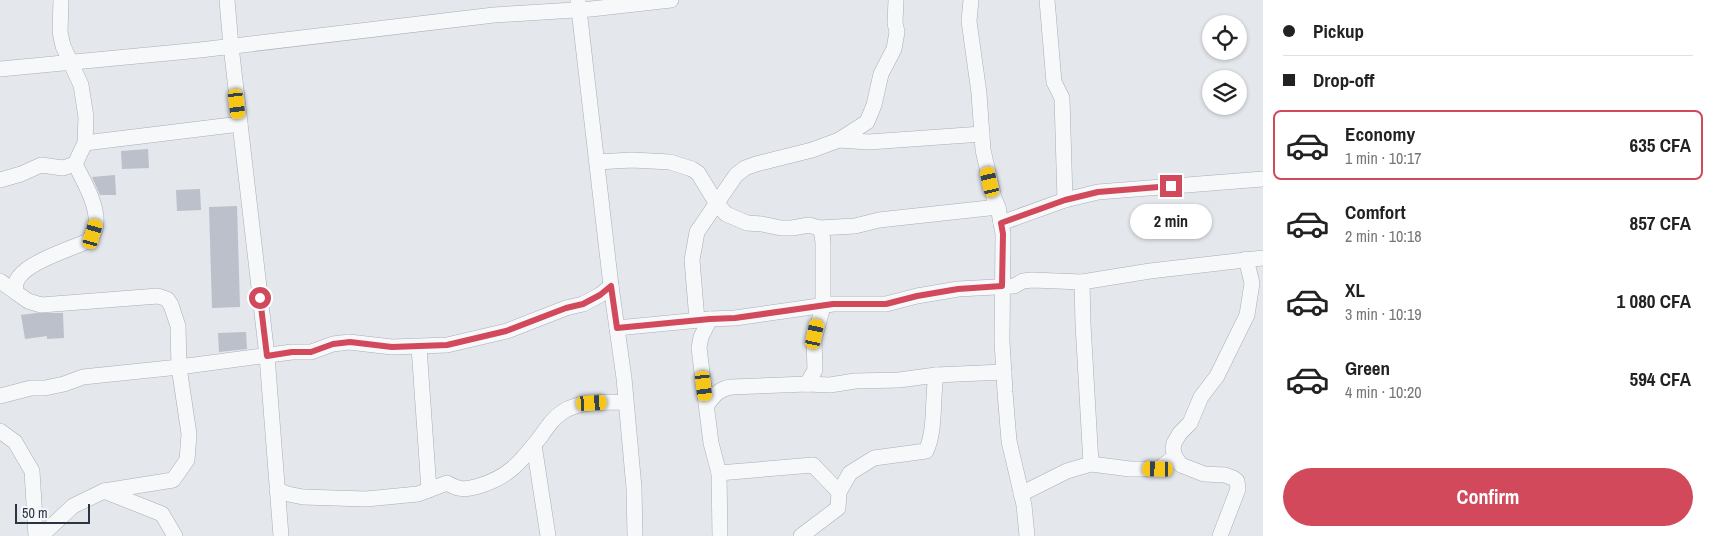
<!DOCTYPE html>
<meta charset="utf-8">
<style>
:root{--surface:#fff;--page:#f2f2f2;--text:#222;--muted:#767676;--line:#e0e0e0;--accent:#d1495b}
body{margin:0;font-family:"Archivo Narrow",sans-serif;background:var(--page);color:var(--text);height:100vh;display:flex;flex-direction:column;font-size:19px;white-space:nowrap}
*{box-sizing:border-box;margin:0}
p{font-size:16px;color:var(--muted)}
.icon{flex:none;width:28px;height:28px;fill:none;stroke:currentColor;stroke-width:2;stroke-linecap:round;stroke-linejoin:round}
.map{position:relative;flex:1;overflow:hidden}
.panel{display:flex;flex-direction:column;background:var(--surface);width:450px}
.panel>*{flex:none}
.top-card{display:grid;align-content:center;height:110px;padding:0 20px;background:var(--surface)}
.buttons{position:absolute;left:1202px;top:15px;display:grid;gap:10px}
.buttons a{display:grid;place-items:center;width:45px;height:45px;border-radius:50%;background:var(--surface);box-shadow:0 1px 4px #0004;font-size:25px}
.scale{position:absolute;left:15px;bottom:12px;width:75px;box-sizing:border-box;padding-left:5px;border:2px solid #2b3445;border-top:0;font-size:14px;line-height:18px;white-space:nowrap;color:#2b3445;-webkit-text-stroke:4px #f4f6f9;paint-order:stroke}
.end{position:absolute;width:22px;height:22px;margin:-11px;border:6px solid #d1495b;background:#fff;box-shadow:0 0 0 2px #fff}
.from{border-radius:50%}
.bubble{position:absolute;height:35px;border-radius:18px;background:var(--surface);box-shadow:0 1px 4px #0004;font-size:16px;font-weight:800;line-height:35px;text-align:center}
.car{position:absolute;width:15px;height:30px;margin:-15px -8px;border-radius:6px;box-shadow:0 0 4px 1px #0007;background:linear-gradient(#f5c518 24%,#345 0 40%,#f5c518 0 76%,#345 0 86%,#f5c518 0)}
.top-card b{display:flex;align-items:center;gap:18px;height:48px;font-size:19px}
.top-card b+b{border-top:1px solid var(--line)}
.top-card i{width:12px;height:12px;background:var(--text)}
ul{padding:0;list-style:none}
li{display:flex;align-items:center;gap:15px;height:70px;margin:0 10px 8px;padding:0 10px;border:2px solid transparent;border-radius:8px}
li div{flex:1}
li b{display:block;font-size:19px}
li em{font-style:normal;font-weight:800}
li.current{border-color:var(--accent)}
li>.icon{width:45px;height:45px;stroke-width:1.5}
.action{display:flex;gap:10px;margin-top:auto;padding:10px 20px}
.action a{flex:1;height:58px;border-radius:30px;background:var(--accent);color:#fff;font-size:20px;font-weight:800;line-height:58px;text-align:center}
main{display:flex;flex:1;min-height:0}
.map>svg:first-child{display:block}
.building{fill:#bbc0ca}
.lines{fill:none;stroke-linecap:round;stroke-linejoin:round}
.minor-casing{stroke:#a9aeb7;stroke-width:16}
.minor{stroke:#f7f8fa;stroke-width:15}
.route{stroke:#d1495b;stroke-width:6}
</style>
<main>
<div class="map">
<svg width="1263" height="536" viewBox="0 0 1263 536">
<rect width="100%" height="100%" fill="#e4e7ec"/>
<!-- building -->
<g class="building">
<polygon points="148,149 149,168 122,169 121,151"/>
<polygon points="115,175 116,195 100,195 92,177"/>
<polygon points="200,189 201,210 177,211 176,190"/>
<polygon points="237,206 240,307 212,308 209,207"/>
<polygon points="36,313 63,313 64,338 47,339 47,336 25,339 21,315"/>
<polygon points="246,332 247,349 219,352 218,333"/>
</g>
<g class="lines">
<defs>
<g id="minor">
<polyline points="227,0 231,46 267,356 281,536"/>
<polyline points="971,0 969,21 979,93 983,150 994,198 998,207 1003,234 1002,341 1005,392 1009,441 1024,505 1027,536"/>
<polyline points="1047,0 1054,82 1062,98 1065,200"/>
<polyline points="578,1 611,286 624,378 634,488 635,536"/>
<polyline points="0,69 200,50 494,15 591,9 671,0"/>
<polyline points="839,140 869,142 982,134"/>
<polyline points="85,143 240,124"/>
<polyline points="597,162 632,160 670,162 692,169 698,173 717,204 726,214 747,223 762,224 781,228 792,228 809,225 819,228 855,226 879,220 998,207"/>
<polyline points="0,180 21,174 41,165 63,168 75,164 85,143 86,117 81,85 63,46 60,32 61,0"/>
<polyline points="1001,223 1065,200 1098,192 1263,179"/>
<polyline points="0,281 28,301 41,305 158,296 167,299 171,305 178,326 179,367 189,434 187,460 173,480 104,491 73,506 41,536"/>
<polyline points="1082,282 1083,324 1091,464"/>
<path d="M16 292C15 287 15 282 19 277 29 262 70 249 88 241 92 236 96 231 96 224 98 205 83 180 75 164"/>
<polyline points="710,319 701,337 699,348 711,443 719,473 720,536"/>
<polyline points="697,320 692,260 697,232 736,175 745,168 756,164 812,150 839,140 867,122 874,105 881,74 894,49 897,32 895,23 896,0"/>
<polyline points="617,328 710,319 735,318 833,304 886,304 917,296 958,289 1014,286 1023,281 1032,280 1082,282 1150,271 1263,258"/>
<polyline points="419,347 429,490"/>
<polyline points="807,384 815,370 814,340 823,306 823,243 822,234 819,228"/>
<polyline points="0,396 31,388 45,388 64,384 83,377 179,367 292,352 311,352 333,344 349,342 392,347 447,345 507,331 566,308 583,304 600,295 611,286"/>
<path d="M707 405C714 395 719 389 731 387L807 384 830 385 855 381 899 380 936 375 1004 372"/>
<polyline points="0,431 15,442 32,471 36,536"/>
<polyline points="534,445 548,536"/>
<polyline points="719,473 813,465 839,492"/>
<path d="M277 490 288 494 303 497 366 499 418 494 447 483C459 490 465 490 479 486 511 476 521 461 541 436 548 426 554 417 564 411 582 400 605 403 625 402"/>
<polyline points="104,491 162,514 175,536"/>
<polyline points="1021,494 1067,471 1091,464 1130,469 1158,469 1175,457"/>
<path d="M801 536 838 508 839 492 850 473 874 458 926 451C936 430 932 399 936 375"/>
<polyline points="1220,536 1238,489 1237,481 1233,478 1225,475 1204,474 1181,465 1175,457 1173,449 1174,443 1180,433 1190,423 1201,397 1217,376 1247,315 1252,283 1246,259"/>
</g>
</defs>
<!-- minor casing -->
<use href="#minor" class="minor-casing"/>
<!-- minor -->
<use href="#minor" class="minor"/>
</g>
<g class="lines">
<!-- route -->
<polyline class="route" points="260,298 267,356 292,352 311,352 333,344 350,342 392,347 447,345 506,331 566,308 583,304 600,295 611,286 617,328 710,319 735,318 833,304 886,304 917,296 958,289 1002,286 1003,234 1001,223 1065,200 1098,192 1171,186"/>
</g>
</svg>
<div class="buttons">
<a><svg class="icon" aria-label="locate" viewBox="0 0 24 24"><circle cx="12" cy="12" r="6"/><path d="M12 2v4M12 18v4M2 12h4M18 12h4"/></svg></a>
<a><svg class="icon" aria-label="layers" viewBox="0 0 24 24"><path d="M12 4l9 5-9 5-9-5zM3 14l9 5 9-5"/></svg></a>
</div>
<div class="scale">50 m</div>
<i class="end from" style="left:260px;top:298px"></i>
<i class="end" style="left:1171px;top:186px"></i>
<div class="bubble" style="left:1130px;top:204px;width:82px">2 min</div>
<i class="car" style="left:237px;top:104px;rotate:173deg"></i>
<i class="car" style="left:990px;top:182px;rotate:347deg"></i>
<i class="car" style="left:93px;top:234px;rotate:16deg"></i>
<i class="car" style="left:815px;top:334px;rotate:12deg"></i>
<i class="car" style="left:704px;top:386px;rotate:173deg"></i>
<i class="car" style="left:592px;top:403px;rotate:87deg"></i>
<i class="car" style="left:1158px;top:469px;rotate:271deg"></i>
</div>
<section class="panel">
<div class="top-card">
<b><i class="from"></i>Pickup</b>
<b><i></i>Drop-off</b>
</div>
<ul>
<li class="current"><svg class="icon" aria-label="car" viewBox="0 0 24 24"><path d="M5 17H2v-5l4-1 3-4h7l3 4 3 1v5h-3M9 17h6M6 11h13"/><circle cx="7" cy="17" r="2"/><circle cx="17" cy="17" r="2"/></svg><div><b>Economy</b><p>1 min · 10:17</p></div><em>635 CFA</em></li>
<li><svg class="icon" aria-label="car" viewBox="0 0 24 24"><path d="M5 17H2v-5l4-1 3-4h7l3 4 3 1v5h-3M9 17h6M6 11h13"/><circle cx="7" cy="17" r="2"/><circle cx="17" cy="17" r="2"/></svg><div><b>Comfort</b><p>2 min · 10:18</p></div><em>857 CFA</em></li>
<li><svg class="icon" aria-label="car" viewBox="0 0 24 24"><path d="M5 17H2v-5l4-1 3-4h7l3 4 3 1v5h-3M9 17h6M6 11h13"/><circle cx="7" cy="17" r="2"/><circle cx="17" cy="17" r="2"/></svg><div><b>XL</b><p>3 min · 10:19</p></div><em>1 080 CFA</em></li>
<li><svg class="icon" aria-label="car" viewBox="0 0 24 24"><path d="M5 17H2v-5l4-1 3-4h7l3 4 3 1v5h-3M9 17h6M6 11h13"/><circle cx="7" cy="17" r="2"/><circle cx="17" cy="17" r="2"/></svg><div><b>Green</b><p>4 min · 10:20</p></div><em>594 CFA</em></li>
</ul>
<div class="action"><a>Confirm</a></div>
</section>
</main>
